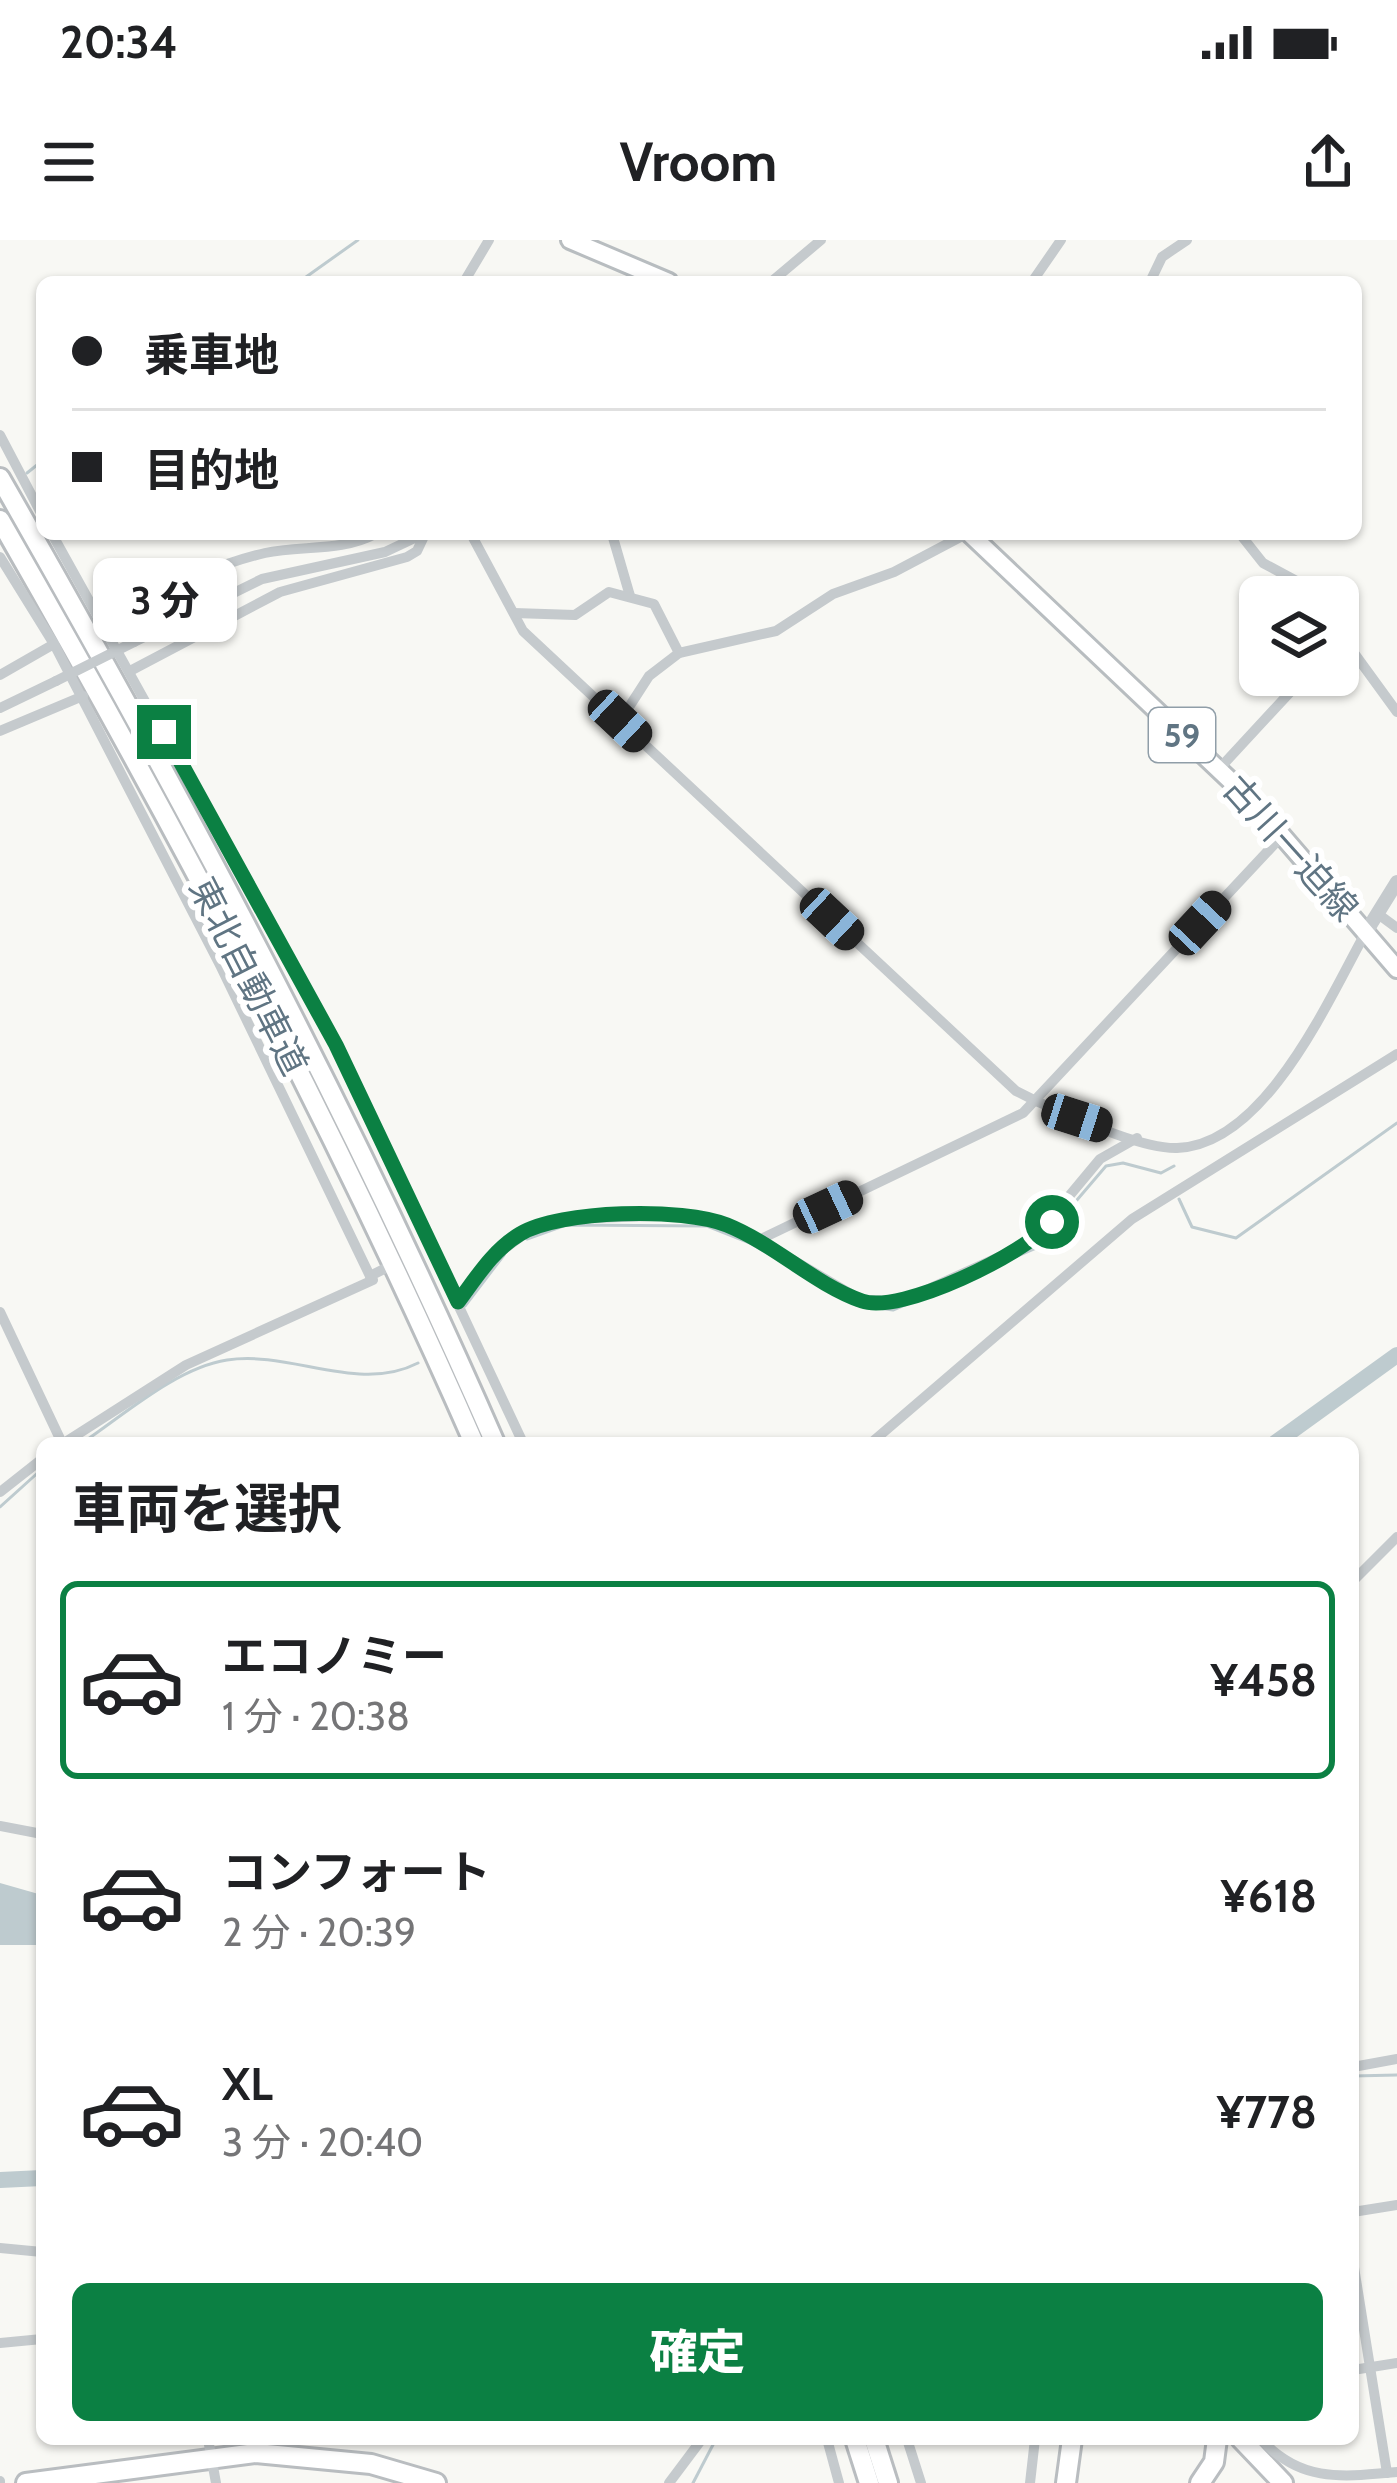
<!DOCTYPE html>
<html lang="ja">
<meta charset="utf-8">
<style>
:root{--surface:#fff;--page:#f6f6f6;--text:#202124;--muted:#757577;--line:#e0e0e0;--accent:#0b8043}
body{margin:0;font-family:Cabin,"Noto Sans JP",sans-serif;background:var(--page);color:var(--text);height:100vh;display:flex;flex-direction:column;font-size:45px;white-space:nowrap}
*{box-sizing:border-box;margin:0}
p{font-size:39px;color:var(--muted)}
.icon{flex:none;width:66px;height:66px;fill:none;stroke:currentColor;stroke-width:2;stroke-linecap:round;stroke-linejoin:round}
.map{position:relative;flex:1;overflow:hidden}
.drawer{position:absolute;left:36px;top:1197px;width:1323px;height:1008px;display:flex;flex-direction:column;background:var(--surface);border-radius:18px;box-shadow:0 3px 9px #0004}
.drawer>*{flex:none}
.top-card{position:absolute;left:36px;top:36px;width:1326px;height:264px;border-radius:18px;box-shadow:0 3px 9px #0004;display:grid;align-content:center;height:264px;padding:0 36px;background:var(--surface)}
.controls{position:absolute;left:1239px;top:336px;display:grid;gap:24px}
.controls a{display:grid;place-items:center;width:120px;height:120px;border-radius:18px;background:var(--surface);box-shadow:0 3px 9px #0004;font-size:60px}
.end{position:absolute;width:54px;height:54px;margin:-27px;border:15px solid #0b8043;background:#fff;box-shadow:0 0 0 6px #fff}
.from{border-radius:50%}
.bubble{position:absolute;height:84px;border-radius:18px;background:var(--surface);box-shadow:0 3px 9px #0004;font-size:39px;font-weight:800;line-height:84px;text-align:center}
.car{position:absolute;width:36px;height:72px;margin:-36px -18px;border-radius:15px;box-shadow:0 0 9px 3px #0007;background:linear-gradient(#222 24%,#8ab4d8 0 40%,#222 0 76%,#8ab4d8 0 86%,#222 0)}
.top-card b{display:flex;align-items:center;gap:42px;height:114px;font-size:45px}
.top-card b+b{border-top:3px solid var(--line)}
.top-card i{width:30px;height:30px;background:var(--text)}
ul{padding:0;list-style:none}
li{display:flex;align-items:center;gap:36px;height:198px;margin:0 24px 18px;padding:0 12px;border:6px solid transparent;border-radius:18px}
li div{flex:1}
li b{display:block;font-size:45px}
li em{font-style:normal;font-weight:800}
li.on{border-color:var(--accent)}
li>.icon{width:108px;height:108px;stroke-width:1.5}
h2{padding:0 36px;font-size:54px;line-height:144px}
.primary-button{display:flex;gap:24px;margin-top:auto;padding:24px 36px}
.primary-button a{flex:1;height:138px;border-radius:18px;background:var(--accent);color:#fff;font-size:48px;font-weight:800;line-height:138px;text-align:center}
.status{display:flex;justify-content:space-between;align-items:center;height:84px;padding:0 60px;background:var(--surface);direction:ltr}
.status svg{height:33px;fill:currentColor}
header{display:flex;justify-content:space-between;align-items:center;height:156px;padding:0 36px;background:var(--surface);font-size:54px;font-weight:800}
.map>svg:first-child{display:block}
.water{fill:#becbcf}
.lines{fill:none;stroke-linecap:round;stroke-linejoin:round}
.stream{stroke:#becbcf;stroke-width:3}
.river{stroke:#becbcf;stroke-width:16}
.primary-casing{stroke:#b8bdc0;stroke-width:22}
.trunk-casing{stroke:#b9bdc0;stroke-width:24}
.motorway-casing{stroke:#b9bdc0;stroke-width:24}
.minor{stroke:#c5cacd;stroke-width:10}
.tertiary{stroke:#c5cacd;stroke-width:14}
.primary{stroke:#fff;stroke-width:16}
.trunk{stroke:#fff;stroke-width:18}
.motorway{stroke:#fff;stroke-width:18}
.minor-bridge{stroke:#c5cacd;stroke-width:10}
.route{stroke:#0b8043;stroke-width:15}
.labels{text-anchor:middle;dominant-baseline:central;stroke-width:12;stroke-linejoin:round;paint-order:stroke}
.shield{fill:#fff;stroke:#909ea8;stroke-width:3}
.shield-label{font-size:33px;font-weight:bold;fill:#607583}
.street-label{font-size:36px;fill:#607583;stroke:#fff}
</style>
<div class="status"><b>20:34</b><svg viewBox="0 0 49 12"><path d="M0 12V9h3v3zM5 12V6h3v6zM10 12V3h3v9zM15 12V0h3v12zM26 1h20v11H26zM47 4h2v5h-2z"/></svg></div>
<header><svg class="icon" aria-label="menu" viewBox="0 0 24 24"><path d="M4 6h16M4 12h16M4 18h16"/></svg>Vroom<svg class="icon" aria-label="share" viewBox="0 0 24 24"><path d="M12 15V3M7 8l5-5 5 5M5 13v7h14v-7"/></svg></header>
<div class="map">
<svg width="1397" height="2243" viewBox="0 0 1397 2243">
<rect width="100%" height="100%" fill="#f8f8f4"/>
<!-- water -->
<polygon class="water" points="0,1643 42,1655 42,1705 0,1705"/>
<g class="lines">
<!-- stream -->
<g class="stream">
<polyline points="299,42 358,0"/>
<polyline points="27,233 42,221"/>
<polyline points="1179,959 1192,987 1236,998 1397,883"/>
<polyline points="527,999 566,985 707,986 750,1003 856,1065 893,1070 1036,1008 1106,926 1123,923 1161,933 1174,926"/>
<polyline points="465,1066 504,1015"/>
<path d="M82 1203C124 1175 176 1128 227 1120 291 1110 358 1154 418 1123"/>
<polyline points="0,1267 42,1229"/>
<polyline points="1353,1836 1397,1835"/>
<polyline points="693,2243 716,2199"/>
</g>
<!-- river -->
<g class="river">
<polyline points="1275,1203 1397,1115"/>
<polyline points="0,1940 42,1938"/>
</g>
<defs>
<g id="primary">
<polyline points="570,0 669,42"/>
<polyline points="970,294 1254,563 1397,729"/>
</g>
<polyline id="trunk" points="26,2243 256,2213 371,2224 436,2243"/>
<g id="motorway">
<path d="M0 238C180 552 350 871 495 1203"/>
<path d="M0 280C172 580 335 886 474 1203"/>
<polyline points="855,2199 869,2243"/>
<polyline points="874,2199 888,2243"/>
<polyline points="1241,2199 1283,2243"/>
<polyline points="1066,2243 1072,2199"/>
<polyline points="1200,2243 1214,2222 1217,2199"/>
</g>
</defs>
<!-- primary casing -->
<use href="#primary" class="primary-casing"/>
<!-- trunk casing -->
<use href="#trunk" class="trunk-casing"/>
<!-- motorway casing -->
<use href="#motorway" class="motorway-casing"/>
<!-- minor -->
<g class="minor">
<polyline points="464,42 489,0"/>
<polyline points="771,42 821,0"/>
<polyline points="1032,42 1061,0"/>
<polyline points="1150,42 1162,17 1187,0"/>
<polyline points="0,195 42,275"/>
<polyline points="52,294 336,805 523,1203"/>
<path d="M471 294 523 391 1016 851 1036 861C1071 876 1140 909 1177 908 1266 905 1329 758 1366 692"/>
<polyline points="612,294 630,356"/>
<polyline points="1240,294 1263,323 1302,344 1313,357"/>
<polyline points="0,317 54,404 0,435"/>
<polyline points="514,373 575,375 609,352 654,364 679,413"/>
<path d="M102 381C154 356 208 326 265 313 301 305 341 312 375 294"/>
<polyline points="1338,391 1397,472"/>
<polyline points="134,402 262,339 385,312 421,295"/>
<polyline points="54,404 221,727 370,1036"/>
<polyline points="130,431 280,352 407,317 417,311 425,294"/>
<polyline points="0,468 56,441"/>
<polyline points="620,481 649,436 679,413 776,391 833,354 894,332 966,294"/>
<polyline points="0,491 83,456"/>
<polyline points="1219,529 1306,435"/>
<polyline points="1378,674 1397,688"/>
<polyline points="759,1000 1023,873 1282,596"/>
<polyline points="458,1062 493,1017 534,987 566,979 678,975 722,983 759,1000 861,1060 902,1061 1030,1003 1100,919 1137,898"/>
<polyline points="0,1072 62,1203"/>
<polyline points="64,1203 186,1125 373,1040 370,1036 384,1029"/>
<polyline points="871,1203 1132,979 1397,814"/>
<polyline points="0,1252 42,1219"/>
<polyline points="1353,1341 1397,1297"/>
<polyline points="0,1586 42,1594"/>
<polyline points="1353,1827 1397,1819"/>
<polyline points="1353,1972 1397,1965"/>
<polyline points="0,2008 42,2012"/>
<polyline points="1353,2021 1387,2233"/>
<polyline points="0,2103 42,2099"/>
<polyline points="1353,2130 1397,2123"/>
<polyline points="208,2199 216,2243"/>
<polyline points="827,2199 839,2243"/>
<polyline points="907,2199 921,2243"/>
<path d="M1261 2199C1300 2243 1343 2237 1397 2232"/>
<polyline points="0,2241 0,2243"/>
<polyline points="669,2243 702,2199"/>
<polyline points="1030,2243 1035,2199"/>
</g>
<!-- tertiary -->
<polyline class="tertiary" points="1366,692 1397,642"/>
<!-- primary -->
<use href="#primary" class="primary"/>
<!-- trunk -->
<use href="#trunk" class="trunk"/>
<!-- motorway -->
<use href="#motorway" class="motorway"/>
<!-- minor-bridge -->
<polyline class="minor-bridge" points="56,441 134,402"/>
</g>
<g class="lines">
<!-- route -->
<path class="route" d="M164 492 336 805 458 1062C476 1038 493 1010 520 994 560 970 683 967 727 985 774 1004 814 1044 862 1061 901 1075 1026 1013 1052 982"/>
</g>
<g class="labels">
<!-- shield labels -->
<rect class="shield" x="1149" y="468" width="66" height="54" rx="9"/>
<g class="shield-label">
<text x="1182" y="495">59</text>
</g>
<!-- street labels -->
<g class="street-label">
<text transform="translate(1291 608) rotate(48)">古川一迫線</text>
<text transform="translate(249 736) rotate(63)">東北自動車道</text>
</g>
</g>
</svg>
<div class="controls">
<a><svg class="icon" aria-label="layers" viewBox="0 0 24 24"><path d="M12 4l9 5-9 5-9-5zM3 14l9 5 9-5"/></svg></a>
</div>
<i class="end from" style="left:1052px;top:982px"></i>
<i class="end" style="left:164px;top:492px"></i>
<div class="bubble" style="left:93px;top:318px;width:144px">3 分</div>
<i class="car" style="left:620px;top:481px;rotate:133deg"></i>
<i class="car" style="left:832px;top:679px;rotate:133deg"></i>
<i class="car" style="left:1200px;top:683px;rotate:43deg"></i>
<i class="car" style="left:1077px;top:878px;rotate:108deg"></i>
<i class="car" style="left:828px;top:967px;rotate:65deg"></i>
<div class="top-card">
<b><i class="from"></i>乗車地</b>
<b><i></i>目的地</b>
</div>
<section class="drawer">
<h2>車両を選択</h2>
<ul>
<li class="on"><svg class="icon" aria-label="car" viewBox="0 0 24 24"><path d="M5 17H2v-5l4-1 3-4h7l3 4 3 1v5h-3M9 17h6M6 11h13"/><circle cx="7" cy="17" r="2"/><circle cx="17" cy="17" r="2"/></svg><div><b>エコノミー</b><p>1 分 · 20:38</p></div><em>¥458</em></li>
<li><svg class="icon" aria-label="car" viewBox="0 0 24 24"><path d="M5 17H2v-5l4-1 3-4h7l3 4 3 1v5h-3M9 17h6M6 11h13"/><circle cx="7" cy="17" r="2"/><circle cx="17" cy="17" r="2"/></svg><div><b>コンフォート</b><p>2 分 · 20:39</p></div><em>¥618</em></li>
<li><svg class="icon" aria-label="car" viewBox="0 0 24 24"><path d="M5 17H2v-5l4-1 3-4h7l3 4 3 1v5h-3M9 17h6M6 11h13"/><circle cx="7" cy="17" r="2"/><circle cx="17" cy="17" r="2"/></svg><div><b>XL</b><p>3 分 · 20:40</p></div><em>¥778</em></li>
</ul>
<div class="primary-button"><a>確定</a></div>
</section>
</div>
